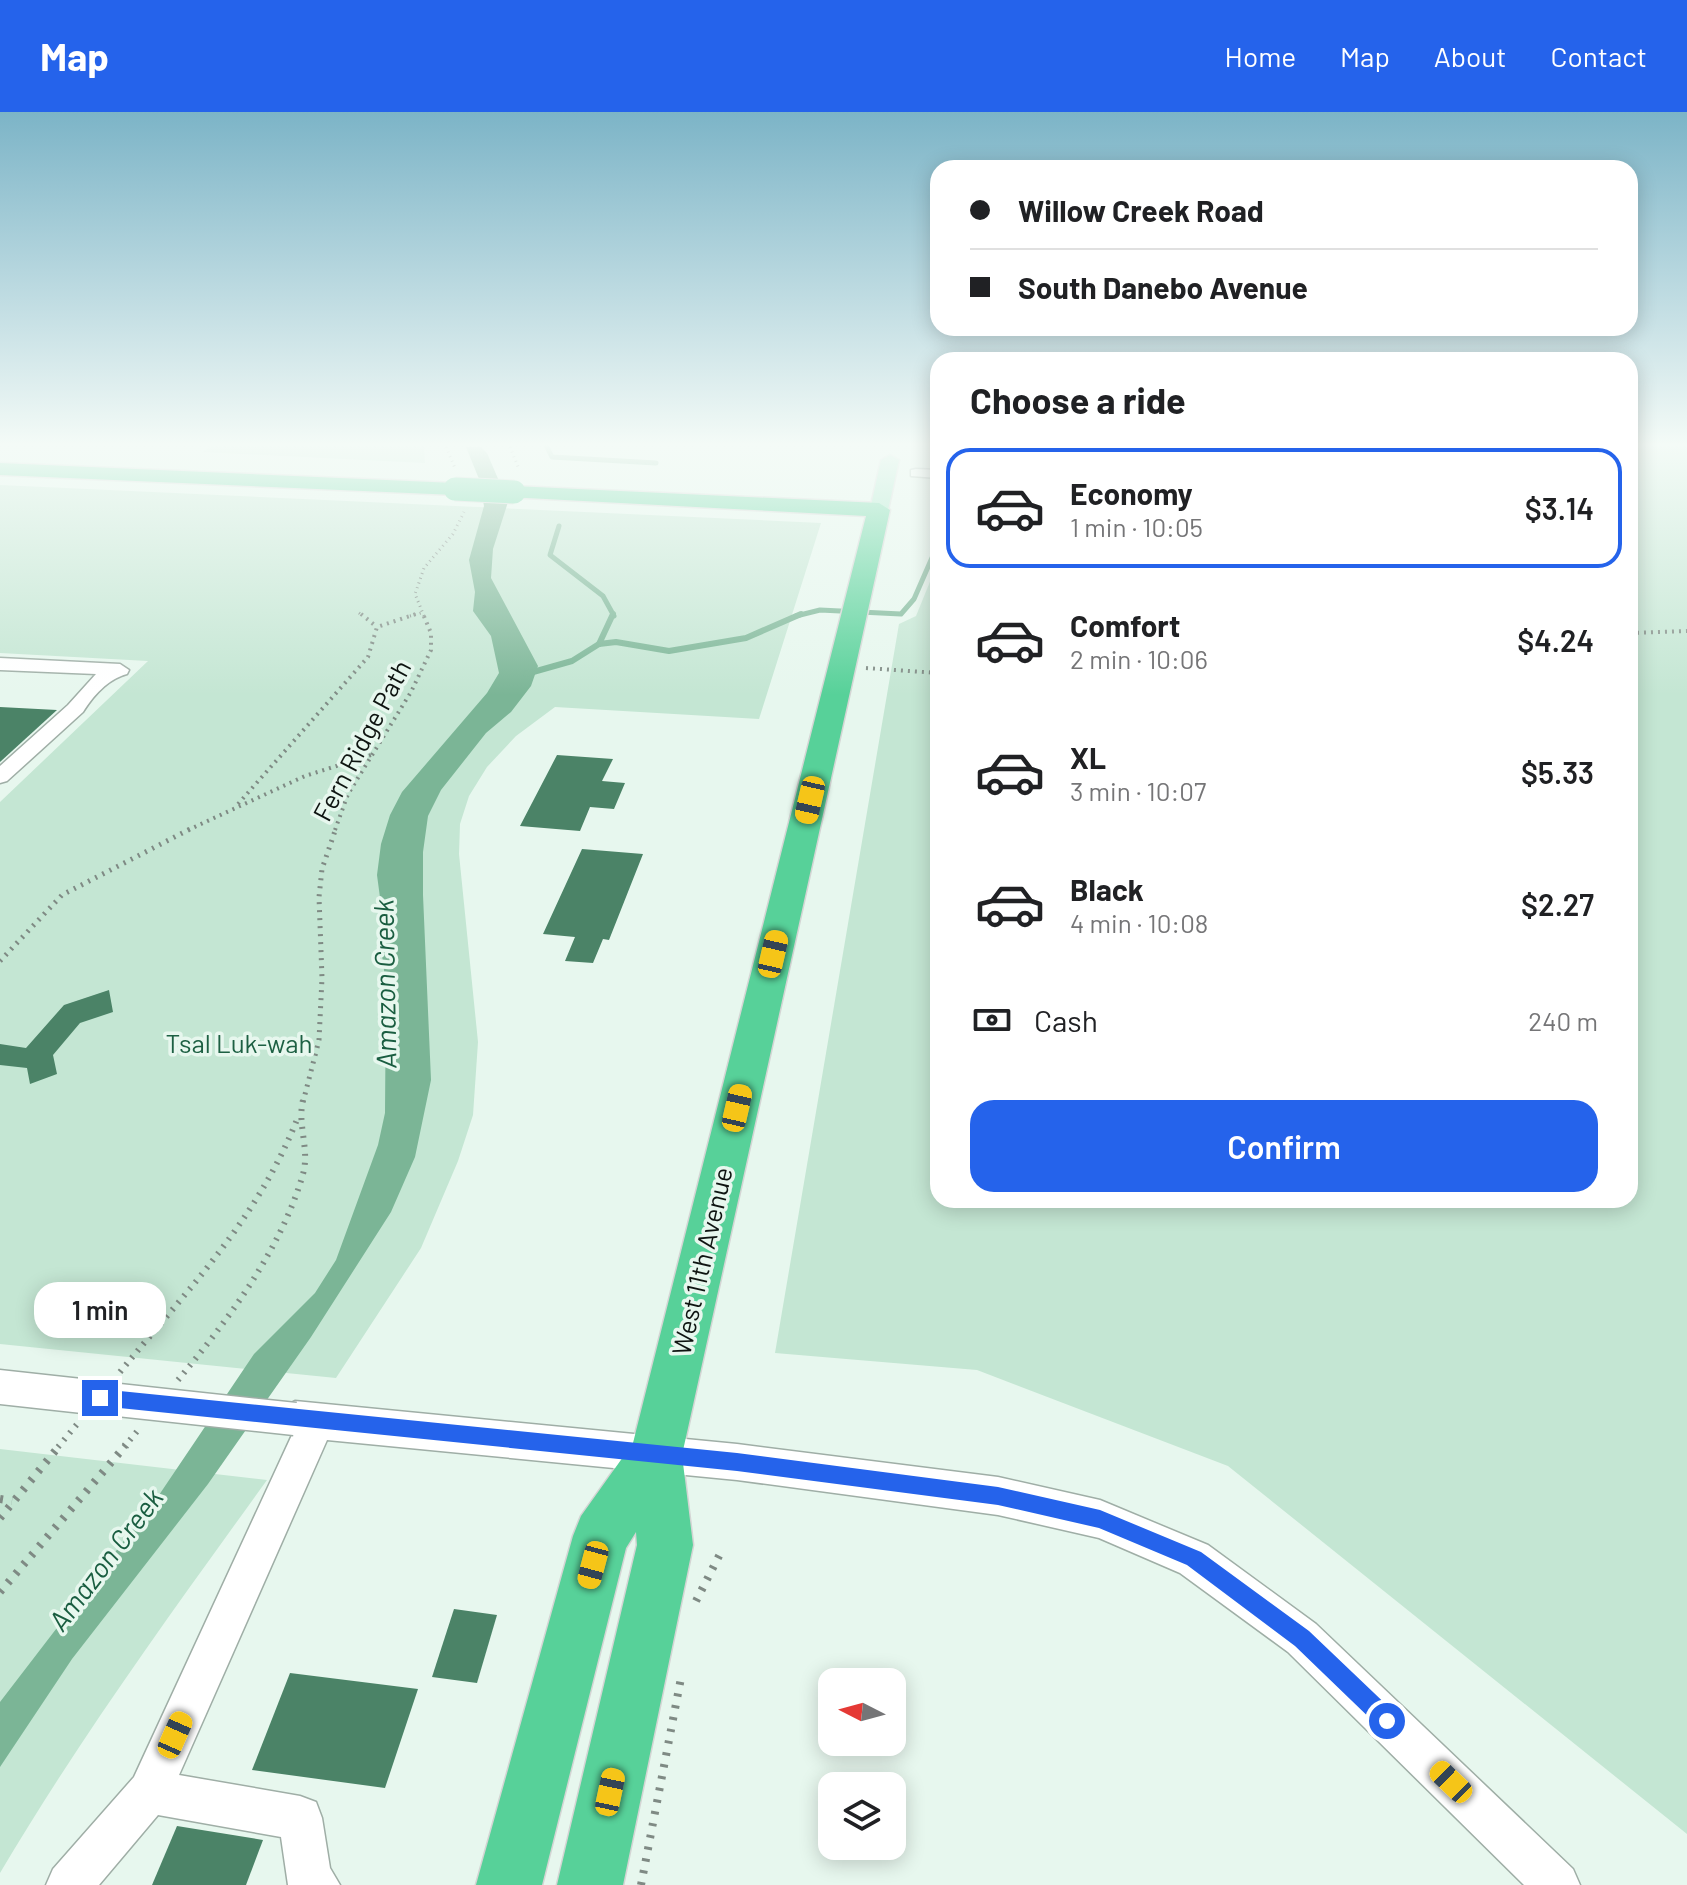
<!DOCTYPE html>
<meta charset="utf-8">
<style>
:root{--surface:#fff;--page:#f6f6f6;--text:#202124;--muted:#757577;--line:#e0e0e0;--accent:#2563eb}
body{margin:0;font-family:Barlow,sans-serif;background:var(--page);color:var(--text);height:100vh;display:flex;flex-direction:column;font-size:30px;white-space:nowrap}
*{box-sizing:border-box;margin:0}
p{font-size:26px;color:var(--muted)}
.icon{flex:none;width:44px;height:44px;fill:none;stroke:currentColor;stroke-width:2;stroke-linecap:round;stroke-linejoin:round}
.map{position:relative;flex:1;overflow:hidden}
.side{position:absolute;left:930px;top:240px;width:708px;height:856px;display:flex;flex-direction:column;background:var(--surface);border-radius:24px;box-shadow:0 4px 20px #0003}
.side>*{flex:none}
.hud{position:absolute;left:930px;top:48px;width:708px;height:176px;border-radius:24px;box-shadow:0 4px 20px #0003;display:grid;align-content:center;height:176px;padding:0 40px;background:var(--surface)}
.needle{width:52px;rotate:276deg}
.buttons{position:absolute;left:818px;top:1556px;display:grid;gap:16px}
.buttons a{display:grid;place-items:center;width:88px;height:88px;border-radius:16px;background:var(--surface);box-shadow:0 4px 20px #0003;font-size:40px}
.end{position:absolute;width:36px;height:36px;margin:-18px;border:10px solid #2563eb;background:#fff;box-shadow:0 0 0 4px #fff}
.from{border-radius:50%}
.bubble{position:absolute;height:56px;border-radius:24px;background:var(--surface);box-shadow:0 4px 20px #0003;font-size:26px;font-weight:600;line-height:56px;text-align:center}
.car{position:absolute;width:24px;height:48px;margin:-24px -12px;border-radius:10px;box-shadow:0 0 6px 2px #0007;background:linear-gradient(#f5c518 24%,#345 0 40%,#f5c518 0 76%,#345 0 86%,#f5c518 0)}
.hud b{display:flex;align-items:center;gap:28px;height:76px;font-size:30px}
.hud b+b{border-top:2px solid var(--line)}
.hud i{width:20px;height:20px;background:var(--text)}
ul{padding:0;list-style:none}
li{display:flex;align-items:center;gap:24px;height:120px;margin:0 16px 12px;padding:0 24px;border:4px solid transparent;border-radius:24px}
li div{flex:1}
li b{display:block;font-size:30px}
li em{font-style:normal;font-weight:600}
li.current{border-color:var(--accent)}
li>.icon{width:72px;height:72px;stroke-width:1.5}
h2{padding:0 40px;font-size:36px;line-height:96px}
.pay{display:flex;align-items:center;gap:20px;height:88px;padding:0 40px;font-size:30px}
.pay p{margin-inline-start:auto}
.action{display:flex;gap:16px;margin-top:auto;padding:16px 40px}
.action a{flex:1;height:92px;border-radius:24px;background:var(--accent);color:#fff;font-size:32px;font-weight:600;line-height:92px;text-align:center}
header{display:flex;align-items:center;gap:48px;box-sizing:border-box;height:112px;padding:0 40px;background:var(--accent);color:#fff}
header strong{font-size:38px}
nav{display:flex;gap:44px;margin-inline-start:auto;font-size:28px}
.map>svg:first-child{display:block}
.green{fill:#c4e6d3}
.water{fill:#7bb596}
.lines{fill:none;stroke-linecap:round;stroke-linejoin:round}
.stream-far1{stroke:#7bb596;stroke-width:5}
.stream{stroke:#7bb596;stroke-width:6}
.building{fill:#4b8367}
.minor-casing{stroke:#9faea6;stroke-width:3}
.major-casing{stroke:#d4d5d4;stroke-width:3}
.highway-casing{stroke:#d4d5d4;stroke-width:3}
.path-far4{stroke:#7f8a84;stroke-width:3;stroke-dasharray:1 4;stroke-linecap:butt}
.path-far3{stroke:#7f8a84;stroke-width:4;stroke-dasharray:2 5;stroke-linecap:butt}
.path-far2{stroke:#7f8a84;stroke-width:5;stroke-dasharray:2 6;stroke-linecap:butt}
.path-far1{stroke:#7f8a84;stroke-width:6;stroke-dasharray:2 7;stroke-linecap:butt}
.path{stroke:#7f8a84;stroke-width:8;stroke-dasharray:3 9;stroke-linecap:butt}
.minor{fill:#fff;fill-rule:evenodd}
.major{fill:#9ae3c2;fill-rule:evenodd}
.highway{fill:#57d199;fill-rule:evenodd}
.minor-bridge-casing{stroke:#9faea6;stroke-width:35;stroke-linecap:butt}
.highway-bridge-casing{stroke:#d4d5d4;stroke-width:25;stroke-linecap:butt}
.minor-bridge{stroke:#fff;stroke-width:32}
.highway-bridge{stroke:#57d199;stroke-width:23}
.route{fill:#2563eb}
.labels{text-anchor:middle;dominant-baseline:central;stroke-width:7;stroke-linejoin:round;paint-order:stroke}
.street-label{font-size:26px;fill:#0e1411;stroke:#e7f7ee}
.park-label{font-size:26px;fill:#1d6043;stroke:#e7f7ee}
.water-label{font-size:28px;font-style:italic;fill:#195d40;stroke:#e7f7ee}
</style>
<header>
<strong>Map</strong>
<nav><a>Home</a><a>Map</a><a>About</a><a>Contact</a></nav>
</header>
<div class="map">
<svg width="1687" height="1773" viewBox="0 0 1687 1773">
<rect width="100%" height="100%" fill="#e7f7ee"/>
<!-- green -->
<g class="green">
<polygon points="210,335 424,335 425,351 203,340"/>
<polygon points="1630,335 1687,335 1687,1722 1228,1354 977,1258 775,1241 899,512 916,504 938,450 938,1088 1630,1088"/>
<polygon points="0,373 821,411 759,607 555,595 516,624 487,655 469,684 460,712 459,742 478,930 473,1003 458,1049 421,1136 336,1266 0,1232 0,690 148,549 0,541"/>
<path d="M0 1337 267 1368C174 1497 81 1624 0 1761Z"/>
</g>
<!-- water -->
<polygon class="water" points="466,335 481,335 487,341 508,390 493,437 491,466 538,554 531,574 511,600 486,621 441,678 428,704 423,740 423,783 431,968 415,1045 391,1100 311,1225 208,1372 72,1547 0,1655 0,1590 159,1383 254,1242 315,1181 336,1148 378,1033 385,1001 386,873 379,821 381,793 377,763 381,732 390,703 402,680 487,581 499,561 491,524 473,499 475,480 469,448 484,394 479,367"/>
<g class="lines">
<!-- stream-far1 -->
<g class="stream-far1">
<polyline points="547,335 552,345 656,351"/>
<polyline points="559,414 550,443 603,484 614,504"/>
<polyline points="796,504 820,498 901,502 914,487 938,432"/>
</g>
<!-- stream -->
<g class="stream">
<polyline points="599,532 613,502"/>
<polyline points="526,562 572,549 599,532 616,530 669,539 746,526 801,502"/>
</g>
</g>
<!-- building -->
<g class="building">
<polygon points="0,595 57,598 0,650"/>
<polygon points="557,643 613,647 602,669 625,671 614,697 590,695 580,719 520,714"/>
<polygon points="582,737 643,742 609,828 603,827 593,851 565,849 575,825 543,822"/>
<polygon points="109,878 113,900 80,911 53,943 57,962 30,972 27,956 0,953 0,932 26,936 64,893"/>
<polygon points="454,1497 497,1503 477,1571 432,1565"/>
<polygon points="290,1561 418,1577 385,1676 252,1658"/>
<polygon points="177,1714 263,1728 246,1773 152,1773"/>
</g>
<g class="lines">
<defs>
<g id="minor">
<polygon points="916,357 938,358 938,366 911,364 911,358"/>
<path d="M0 546 120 552 129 558 127 562C108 567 93 584 83 600L7 669 0 671V654L68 593 96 562 0 558Z"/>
<polygon points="0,1258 100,1269 112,1274 117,1286 112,1298 100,1303 0,1292"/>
<polygon points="295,1289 737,1332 998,1365 1100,1388 1208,1433 1316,1512 1573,1757 1580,1773 1524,1773 1288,1540 1180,1461 1099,1426 998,1403 737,1368 327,1328 179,1663 300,1684 316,1690 322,1706 330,1756 340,1773 288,1773 281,1725 158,1703 99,1773 46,1773 53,1757 134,1665 292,1323 283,1319 277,1307 283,1295"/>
</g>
<polygon id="major" points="890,343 899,348 888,398 879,404 870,398 881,348"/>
<g id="highway">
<polygon points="0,351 455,371 466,377 455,383 0,363"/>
<polygon points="514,374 879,391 890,398 682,1343 693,1433 623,1773 557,1773 637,1433 636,1420 626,1436 542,1773 476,1773 573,1424 581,1404 633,1331 866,404 506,385 503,380"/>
</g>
</defs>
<!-- minor casing -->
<use href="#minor" class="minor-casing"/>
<!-- major casing -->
<use href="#major" class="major-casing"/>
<!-- highway casing -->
<use href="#highway" class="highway-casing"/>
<!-- path-far4 -->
<g class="path-far4">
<polyline points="446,335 455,356"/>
<polyline points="510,335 519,357"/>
<polyline points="359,501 363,504"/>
<polyline points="410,504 421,501"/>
<polyline points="424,504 415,482 424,456 453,422 464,400"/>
</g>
<!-- path-far3 -->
<g class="path-far3">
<polyline points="361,502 377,515"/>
<polyline points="1630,521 1687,519"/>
<polyline points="866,556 938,561"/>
<polyline points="238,692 368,545 377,515 416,502"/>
<polyline points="188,718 305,664 371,643"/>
<polyline points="335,718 348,682 411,580 431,538 431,521 423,502"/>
</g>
<!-- path-far2 -->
<g class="path-far2">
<polyline points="0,849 62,783 192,716"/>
<polyline points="303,990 319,928 322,866 319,785 322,757 336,716"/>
</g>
<!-- path-far1 -->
<g class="path-far1">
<path d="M120 1260C188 1177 258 1107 298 1005"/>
<path d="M178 1268C228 1208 281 1138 303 1062 310 1037 297 1013 303 988"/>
<polyline points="58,1335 78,1311"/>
<polyline points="124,1335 139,1317"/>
</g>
<!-- path -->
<g class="path">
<polyline points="0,1387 12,1389"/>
<polyline points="0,1406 60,1333"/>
<polyline points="0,1480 126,1333"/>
<polyline points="696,1489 721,1440"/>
<polyline points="641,1773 681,1566"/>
</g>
<!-- minor -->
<use href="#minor" class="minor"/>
<!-- major -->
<use href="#major" class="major"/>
<!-- highway -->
<use href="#highway" class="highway"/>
<defs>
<polyline id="minor-bridge" points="100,1286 295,1307"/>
<polyline id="highway-bridge" points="455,377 514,380"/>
</defs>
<!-- minor-bridge casing -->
<use href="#minor-bridge" class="minor-bridge-casing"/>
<!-- highway-bridge casing -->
<use href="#highway-bridge" class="highway-bridge-casing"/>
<!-- minor-bridge -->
<use href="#minor-bridge" class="minor-bridge"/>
<!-- highway-bridge -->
<use href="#highway-bridge" class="highway-bridge"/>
</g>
<!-- sky -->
<linearGradient id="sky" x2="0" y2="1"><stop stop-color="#7cb4c7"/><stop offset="0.57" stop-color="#f4fbf7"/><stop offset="1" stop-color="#f4fbf7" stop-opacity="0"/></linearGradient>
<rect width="1687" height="583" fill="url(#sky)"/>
<!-- route -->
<polygon class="route" points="100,1277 737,1341 998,1375 1100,1398 1201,1440 1309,1519 1395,1601 1398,1609 1395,1616 1387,1619 1380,1616 1295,1534 1187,1453 1099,1416 998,1393 737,1359 100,1294 94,1292 91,1286 94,1280"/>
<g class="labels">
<!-- street labels -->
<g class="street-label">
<text transform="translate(361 628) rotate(-62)">Fern Ridge Path</text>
<text transform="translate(701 1149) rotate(-77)">West 11th Avenue</text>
</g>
<!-- park labels -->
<g class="park-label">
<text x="239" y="930">Tsal Luk-wah</text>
</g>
<!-- water labels -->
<g class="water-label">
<text transform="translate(384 872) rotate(-91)">Amazon Creek</text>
<text transform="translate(105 1447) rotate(-53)">Amazon Creek</text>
</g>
</g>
</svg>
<div class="buttons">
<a><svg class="needle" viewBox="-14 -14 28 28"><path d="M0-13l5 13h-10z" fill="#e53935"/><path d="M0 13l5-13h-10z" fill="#757577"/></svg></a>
<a><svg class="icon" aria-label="layers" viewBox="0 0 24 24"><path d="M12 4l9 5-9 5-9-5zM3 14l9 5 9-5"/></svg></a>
</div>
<i class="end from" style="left:1387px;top:1609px"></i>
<i class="end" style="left:100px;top:1286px"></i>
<div class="bubble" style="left:34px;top:1170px;width:132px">1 min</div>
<i class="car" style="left:810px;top:688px;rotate:193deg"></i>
<i class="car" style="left:773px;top:842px;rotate:13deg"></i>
<i class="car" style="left:737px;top:996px;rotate:13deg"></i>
<i class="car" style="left:593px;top:1453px;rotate:195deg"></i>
<i class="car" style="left:175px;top:1623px;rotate:24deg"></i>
<i class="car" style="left:1451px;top:1670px;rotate:314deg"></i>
<i class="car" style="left:610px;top:1680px;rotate:12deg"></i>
<div class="hud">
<b><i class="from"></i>Willow Creek Road</b>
<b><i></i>South Danebo Avenue</b>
</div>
<section class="side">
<h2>Choose a ride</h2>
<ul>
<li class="current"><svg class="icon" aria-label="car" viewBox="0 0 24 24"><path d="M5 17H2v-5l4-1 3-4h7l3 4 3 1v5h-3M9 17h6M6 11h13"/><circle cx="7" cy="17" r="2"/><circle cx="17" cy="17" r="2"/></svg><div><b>Economy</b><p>1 min · 10:05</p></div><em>$3.14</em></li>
<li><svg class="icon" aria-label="car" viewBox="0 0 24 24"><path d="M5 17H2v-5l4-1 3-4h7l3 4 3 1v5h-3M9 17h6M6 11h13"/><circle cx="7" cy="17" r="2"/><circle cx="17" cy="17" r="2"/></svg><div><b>Comfort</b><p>2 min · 10:06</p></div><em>$4.24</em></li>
<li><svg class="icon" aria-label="car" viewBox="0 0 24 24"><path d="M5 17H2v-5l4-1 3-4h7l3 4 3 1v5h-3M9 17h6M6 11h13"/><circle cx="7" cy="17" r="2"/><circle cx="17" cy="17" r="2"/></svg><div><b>XL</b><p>3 min · 10:07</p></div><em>$5.33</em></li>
<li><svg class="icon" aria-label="car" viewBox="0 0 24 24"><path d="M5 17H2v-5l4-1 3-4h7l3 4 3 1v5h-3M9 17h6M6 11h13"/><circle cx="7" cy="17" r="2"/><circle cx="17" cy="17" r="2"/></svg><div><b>Black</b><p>4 min · 10:08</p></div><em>$2.27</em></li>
</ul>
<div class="pay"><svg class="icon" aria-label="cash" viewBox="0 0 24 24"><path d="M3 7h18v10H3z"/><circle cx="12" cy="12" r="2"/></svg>Cash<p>240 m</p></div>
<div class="action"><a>Confirm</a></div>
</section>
</div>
